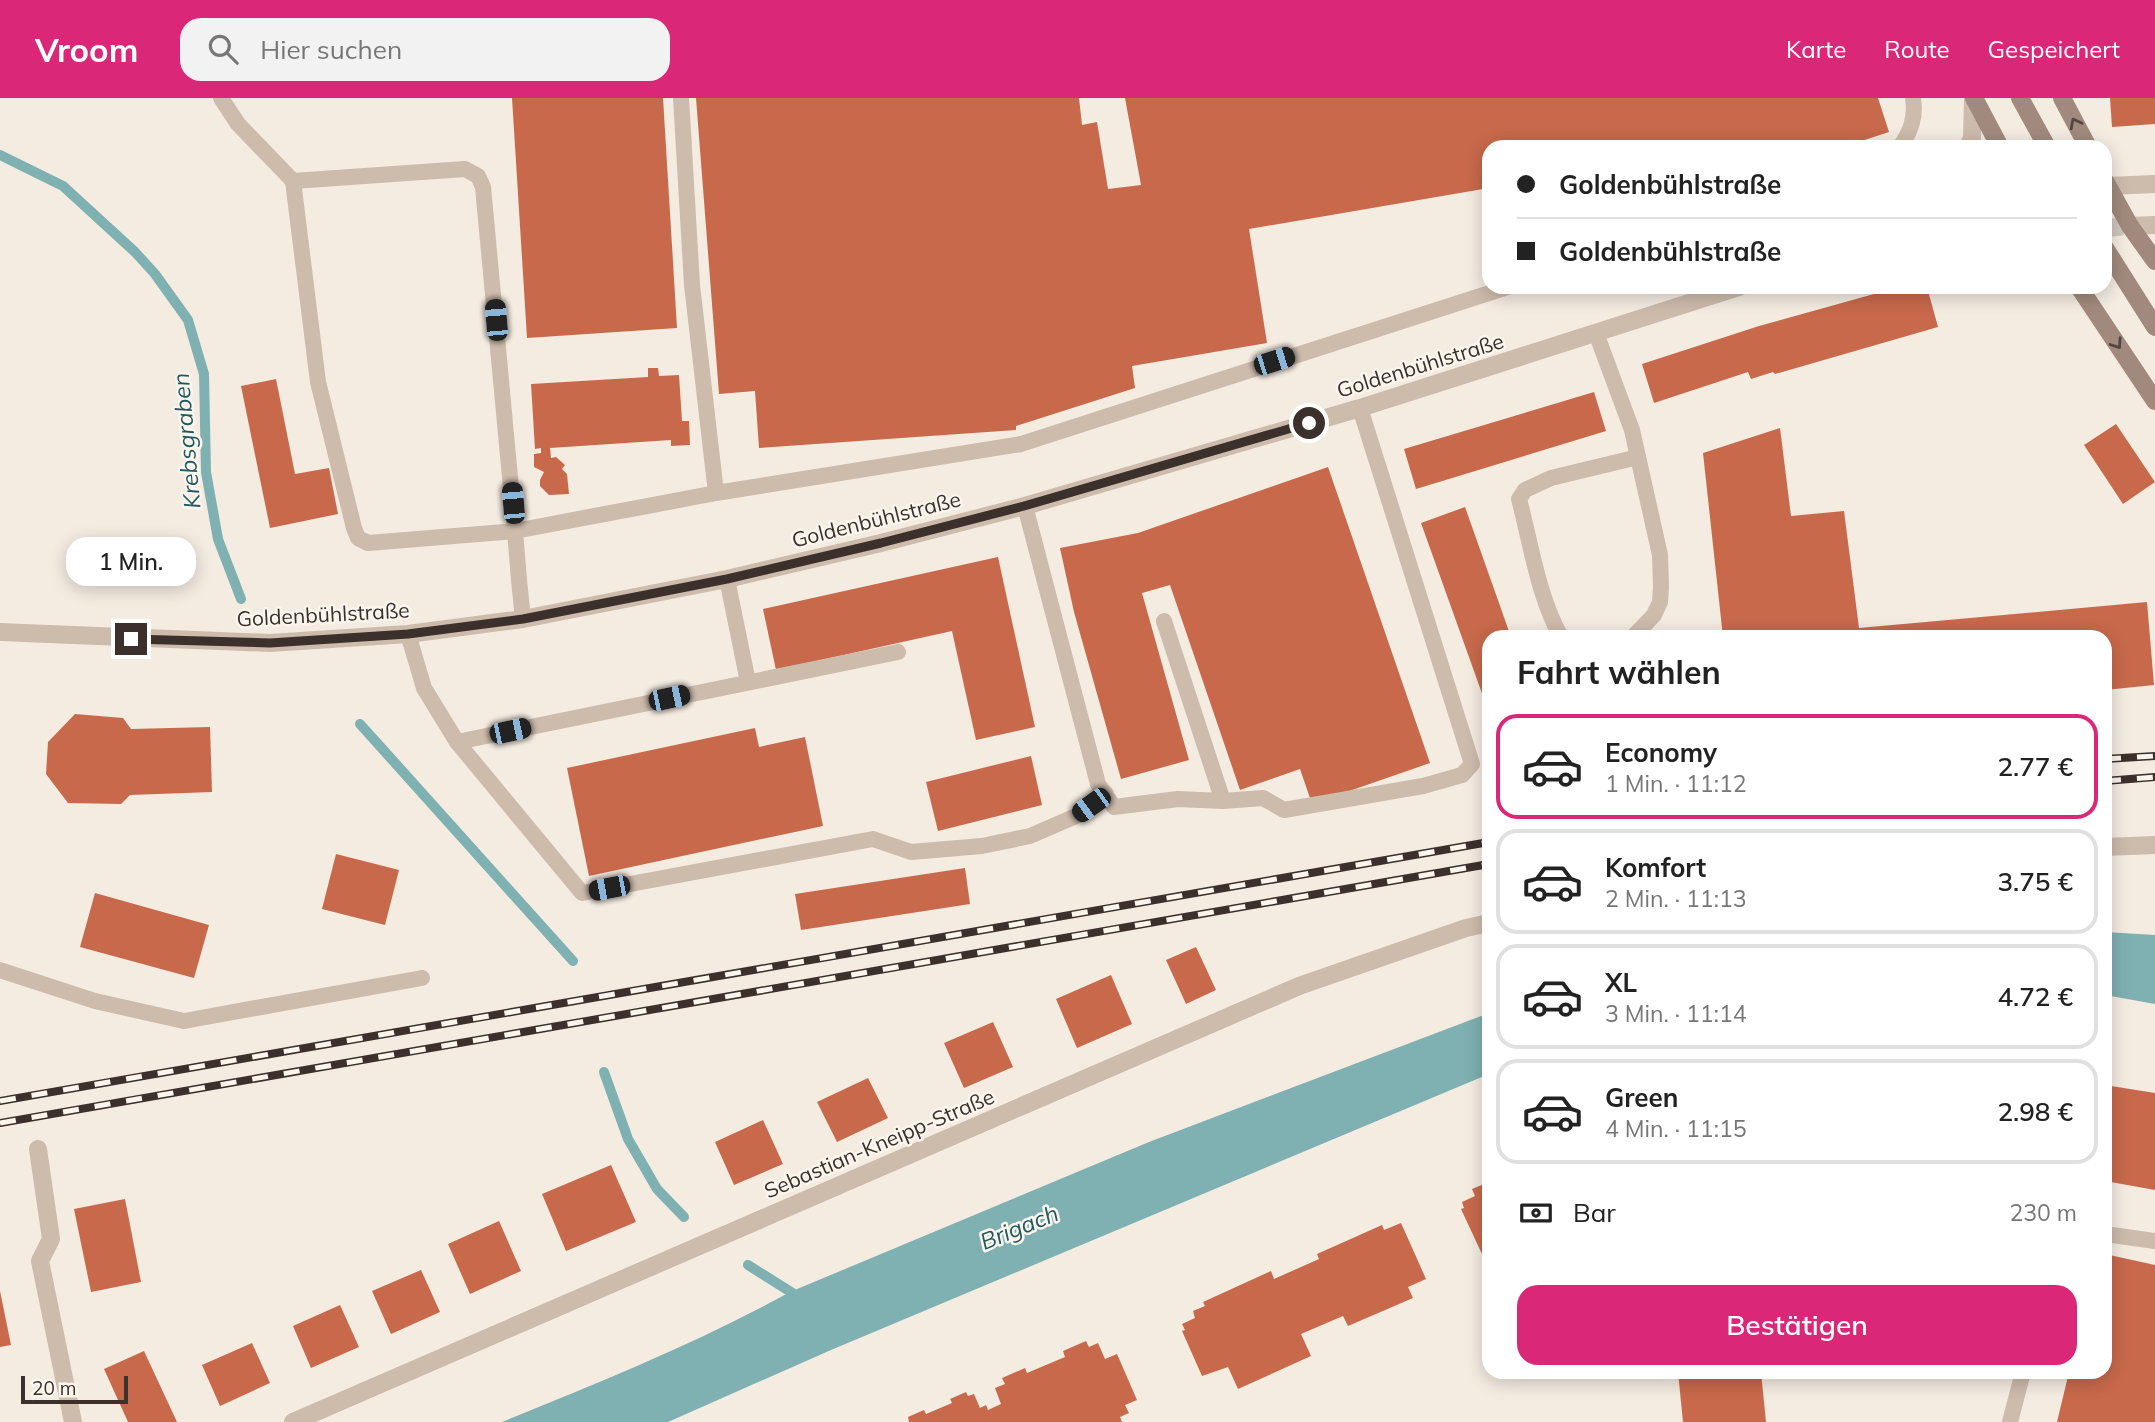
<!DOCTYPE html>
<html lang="de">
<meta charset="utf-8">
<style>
:root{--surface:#fff;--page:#f2f2f2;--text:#222;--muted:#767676;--line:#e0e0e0;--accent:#db2777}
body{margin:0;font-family:Mulish,sans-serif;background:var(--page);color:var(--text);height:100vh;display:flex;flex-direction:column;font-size:26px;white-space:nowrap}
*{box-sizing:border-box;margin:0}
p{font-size:23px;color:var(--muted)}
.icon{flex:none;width:38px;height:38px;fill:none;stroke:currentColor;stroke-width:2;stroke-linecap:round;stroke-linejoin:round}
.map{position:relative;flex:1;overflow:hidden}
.panel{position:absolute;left:1482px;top:532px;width:630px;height:749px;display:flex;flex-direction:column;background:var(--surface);border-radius:21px;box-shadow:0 4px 18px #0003}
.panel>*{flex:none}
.top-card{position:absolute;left:1482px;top:42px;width:630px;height:154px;border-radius:21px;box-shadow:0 4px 18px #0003;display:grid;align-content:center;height:154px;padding:0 35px;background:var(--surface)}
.scale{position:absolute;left:21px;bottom:18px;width:107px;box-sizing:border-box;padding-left:7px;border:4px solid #3b302b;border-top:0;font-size:19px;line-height:24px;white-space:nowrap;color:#3b302b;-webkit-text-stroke:5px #fbf5ee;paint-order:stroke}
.end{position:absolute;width:32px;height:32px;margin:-16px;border:9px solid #3b302b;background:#fff;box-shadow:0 0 0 4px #fff}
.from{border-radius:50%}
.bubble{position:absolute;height:49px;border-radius:21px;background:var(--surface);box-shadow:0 4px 18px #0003;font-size:23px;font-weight:600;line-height:49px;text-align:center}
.car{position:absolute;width:21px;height:42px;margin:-21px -10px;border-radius:9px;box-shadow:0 0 5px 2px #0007;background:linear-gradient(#222 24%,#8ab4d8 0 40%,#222 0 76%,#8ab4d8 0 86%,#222 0)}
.top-card b{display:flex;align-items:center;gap:24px;height:66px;font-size:26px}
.top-card b+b{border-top:2px solid var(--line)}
.top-card i{width:18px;height:18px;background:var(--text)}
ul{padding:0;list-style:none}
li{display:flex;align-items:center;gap:21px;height:105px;margin:0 14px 10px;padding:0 21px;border:4px solid var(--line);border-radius:21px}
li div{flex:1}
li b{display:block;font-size:26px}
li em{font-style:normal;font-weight:600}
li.active{border-color:var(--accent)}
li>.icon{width:63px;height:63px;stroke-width:1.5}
h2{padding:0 35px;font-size:32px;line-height:84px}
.pay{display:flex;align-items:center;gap:18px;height:77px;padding:0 35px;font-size:26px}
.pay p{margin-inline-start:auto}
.button{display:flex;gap:14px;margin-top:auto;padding:14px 35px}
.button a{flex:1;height:80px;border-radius:21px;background:var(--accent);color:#fff;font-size:28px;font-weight:600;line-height:80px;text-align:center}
header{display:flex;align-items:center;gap:42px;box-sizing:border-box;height:98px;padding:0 35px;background:var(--accent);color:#fff}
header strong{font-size:33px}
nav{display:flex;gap:38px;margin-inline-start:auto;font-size:24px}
.search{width:490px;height:63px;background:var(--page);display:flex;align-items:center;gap:18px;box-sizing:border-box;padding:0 24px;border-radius:21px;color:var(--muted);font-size:26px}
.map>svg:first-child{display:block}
.water{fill:#7fb0b2}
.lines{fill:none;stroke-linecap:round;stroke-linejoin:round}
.stream{stroke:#7fb0b2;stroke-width:10}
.building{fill:#c8694b}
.tertiary-tunnel{stroke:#cfc6bd;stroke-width:18;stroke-dasharray:18 9;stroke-linecap:butt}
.service{stroke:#cdbbac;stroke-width:16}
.minor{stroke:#cdbbac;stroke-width:18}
.tertiary{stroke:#cdbbac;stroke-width:18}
.secondary{stroke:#a18a7d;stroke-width:18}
.rail-casing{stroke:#3b302b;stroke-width:8}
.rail{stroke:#fbf5ee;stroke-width:5;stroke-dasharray:16;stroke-linecap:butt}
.oneway{stroke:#544640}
.route{stroke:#3b302b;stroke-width:9}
.labels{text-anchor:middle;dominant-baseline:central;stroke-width:5;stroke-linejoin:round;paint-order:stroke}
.street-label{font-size:21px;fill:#3b302b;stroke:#fbf5ee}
.water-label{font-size:23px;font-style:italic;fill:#1f5a5e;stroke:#fbf5ee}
</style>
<header>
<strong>Vroom</strong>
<div class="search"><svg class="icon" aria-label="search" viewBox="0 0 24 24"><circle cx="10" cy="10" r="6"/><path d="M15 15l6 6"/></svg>Hier suchen</div>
<nav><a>Karte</a><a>Route</a><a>Gespeichert</a></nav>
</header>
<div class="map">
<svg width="2155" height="1324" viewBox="0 0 2155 1324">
<rect width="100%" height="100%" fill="#f4ebe1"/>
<!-- water -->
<g class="water">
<polygon points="2105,834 2155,837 2155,906 2105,897"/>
<path d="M1489 915V976L831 1252 668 1324H502C600 1284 698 1245 790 1194L1149 1044Z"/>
</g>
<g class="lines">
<!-- stream -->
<g class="stream">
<polyline points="0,57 63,88 135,154 155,176 188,222 204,276 206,374 218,441 241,501"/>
<polyline points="360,626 573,863"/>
<polyline points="604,974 628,1041 657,1091 684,1119"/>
<polyline points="748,1167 802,1201"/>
</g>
</g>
<!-- building -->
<g class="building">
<polygon points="512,0 663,0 677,230 527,240"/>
<polygon points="696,0 1079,0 1082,27 1097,24 1108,91 1141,87 1125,0 1878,0 1889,34 1843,49 1489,49 1489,90 1249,131 1267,245 1132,268 1135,290 1016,328 1016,332 759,350 755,293 719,296"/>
<polygon points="2110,0 2155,0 2155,26 2112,29"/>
<polygon points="1899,189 1927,189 1938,229 1775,276 1773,274 1751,281 1748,274 1654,305 1642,266 1759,228"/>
<polygon points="648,270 658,270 659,278 679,277 682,323 689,323 690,347 671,348 671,342 550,350 551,360 556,359 565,367 562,371 567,376 569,396 549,397 540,388 540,382 544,374 534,369 534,356 541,355 541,350 535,351 531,286 648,279"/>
<polygon points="276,281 295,376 329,370 338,416 270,430 241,288"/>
<polygon points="1594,294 1606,333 1416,391 1404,351"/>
<polygon points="2116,326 2155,384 2123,406 2084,347"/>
<polygon points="1780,330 1791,418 1844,413 1859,530 2147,504 2154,587 2105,592 2105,539 1723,539 1703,355"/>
<polygon points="1328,369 1430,665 1312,706 1300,671 1240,692 1170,487 1142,495 1189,662 1121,681 1074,514 1060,450 1138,435"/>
<polygon points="1465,409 1511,539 1489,539 1489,615 1421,425"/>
<polygon points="998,459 1035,629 976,642 952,533 776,572 763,511"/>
<polygon points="75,616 123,620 131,631 210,629 212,694 130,697 121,706 68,705 46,676 48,644"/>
<polygon points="755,630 759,649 805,639 823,728 589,778 567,670"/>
<polygon points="1031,658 1042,707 938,733 926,684"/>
<polygon points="336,756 399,772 385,827 322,811"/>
<polygon points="965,770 970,806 801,832 795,796"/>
<polygon points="95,795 209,827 194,880 80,849"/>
<polygon points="1196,849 1216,892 1186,906 1166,862"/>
<polygon points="1111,877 1132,926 1077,950 1056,901"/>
<polygon points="993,924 1013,969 964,990 944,945"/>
<polygon points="868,980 888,1020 837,1044 817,1004"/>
<polygon points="2105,987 2155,995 2155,1092 2105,1083"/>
<polygon points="763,1022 783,1066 734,1087 715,1044"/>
<polygon points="611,1067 636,1124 566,1153 542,1096"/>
<polygon points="1489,1079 1489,1153 1482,1156 1461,1111 1464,1110 1462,1104 1475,1098 1472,1091 1484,1086 1482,1082"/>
<polygon points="125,1101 141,1184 91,1194 74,1111"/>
<polygon points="499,1123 521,1173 470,1196 448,1146"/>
<polygon points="1401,1125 1426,1181 1408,1189 1413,1200 1348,1228 1343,1218 1301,1236 1311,1258 1238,1291 1228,1269 1202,1278 1182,1233 1185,1232 1182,1226 1195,1220 1193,1213 1205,1208 1203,1204 1271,1173 1274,1181 1319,1161 1317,1156 1382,1127 1384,1132"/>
<polygon points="2105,1156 2155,1167 2155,1324 2057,1324 2069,1274 2105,1274"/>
<polygon points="421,1172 440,1214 391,1236 372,1193"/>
<polygon points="0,1193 11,1247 0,1249"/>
<polygon points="340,1207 359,1249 311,1270 293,1228"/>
<polygon points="1086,1243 1089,1249 1098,1245 1105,1261 1117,1256 1137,1302 1125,1307 1129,1315 1120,1319 1122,1324 909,1324 908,1319 924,1312 926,1316 952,1305 950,1301 966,1294 968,1298 974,1296 980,1310 986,1307 988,1312 1001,1306 995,1290 1005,1286 1002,1280 1025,1270 1027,1275 1065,1259 1063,1253"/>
<polygon points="252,1245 270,1285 220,1308 202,1267"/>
<polygon points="144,1253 177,1324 128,1324 104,1271"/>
<polygon points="1678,1274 1761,1274 1766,1324 1683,1324"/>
</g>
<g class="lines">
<!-- tertiary-tunnel -->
<polyline class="tertiary-tunnel" points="2105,130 2130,128"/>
<!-- service -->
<g class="service">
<polyline points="221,0 238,26 293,83"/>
<polyline points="681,0 692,187 716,395"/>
<path d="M1900 49C1911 33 1916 19 1913 0"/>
<polyline points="1596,235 1632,332 1660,457 1661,489 1660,504 1654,517 1633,539"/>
<polyline points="1025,408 1098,686 1114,709 1178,701 1223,703 1263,700 1284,712 1423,688 1462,677 1472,666 1360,310"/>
<polyline points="727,481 748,584"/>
<polyline points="523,521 519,482 515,433 483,89 478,78 465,71 293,83 318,284 354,430 358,440 368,445 515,433 716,395 1021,346 1508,189"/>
<polyline points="1164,523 1223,703"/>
<polyline points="408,536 424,590 457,644 582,795 873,741 911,754 982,748 1030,738 1076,718 1106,696"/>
<path d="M1561 539C1538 498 1531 446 1519 401L1525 392 1551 380 1638 359"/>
<polyline points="457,644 898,554"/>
<polyline points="0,872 95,903 184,923 422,880"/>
<polyline points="2105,1136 2155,1143"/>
<polyline points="2010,1324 2023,1274"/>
</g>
<!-- minor -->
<g class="minor">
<polyline points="2105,749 2155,747"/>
<polyline points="38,1051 51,1141 40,1163 73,1324"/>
<polyline points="293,1324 1299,888 1466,830 1489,825"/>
</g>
<!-- tertiary -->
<g class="tertiary">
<polyline points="1968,49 1972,40 1973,0"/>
<polyline points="2108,88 2155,86"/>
<polyline points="2130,128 2155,127"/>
<polyline points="0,534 270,545 408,536 523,521 727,481 881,445 1025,408 1360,310 1739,189"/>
</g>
<!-- secondary -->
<g class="secondary">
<polyline points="1974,0 2000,49"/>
<polyline points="2020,0 2047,49"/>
<polyline points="2062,0 2088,49"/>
<polyline points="2105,83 2130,128 2155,163"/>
<polyline points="2105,150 2155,229"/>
<polyline points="2079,189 2155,303"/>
</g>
<defs>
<g id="rail">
<polyline points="2105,661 2155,658"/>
<polyline points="2105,683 2155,679"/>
<polyline points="0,1003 1489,744"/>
<polyline points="0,1025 1489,766"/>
</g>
</defs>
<!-- rail casing -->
<use href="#rail" class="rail-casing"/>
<!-- rail -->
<use href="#rail" class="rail"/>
</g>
<!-- one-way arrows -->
<defs><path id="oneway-chevron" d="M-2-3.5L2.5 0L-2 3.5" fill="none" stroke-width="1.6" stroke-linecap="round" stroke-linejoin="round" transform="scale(1.75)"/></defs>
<g class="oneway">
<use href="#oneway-chevron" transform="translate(2075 25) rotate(-117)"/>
<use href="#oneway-chevron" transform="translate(2117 246) rotate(56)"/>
</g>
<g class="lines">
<!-- route -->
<polyline class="route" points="131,541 270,545 408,536 523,521 727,481 881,445 1024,408 1309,325"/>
</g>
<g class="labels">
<!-- street labels -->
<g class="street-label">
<text transform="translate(1420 267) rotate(-17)">Goldenbühlstraße</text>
<text transform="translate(876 421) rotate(-14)">Goldenbühlstraße</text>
<text transform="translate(323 516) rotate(-3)">Goldenbühlstraße</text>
<text transform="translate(879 1045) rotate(-23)">Sebastian-Kneipp-Straße</text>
</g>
<!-- water labels -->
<g class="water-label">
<text transform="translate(186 343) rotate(-95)">Krebsgraben</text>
<text transform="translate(1019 1129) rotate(-22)">Brigach</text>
</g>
</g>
</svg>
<div class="scale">20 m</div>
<i class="end from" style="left:1309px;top:325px"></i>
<i class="end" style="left:131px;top:541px"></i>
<div class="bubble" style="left:66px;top:439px;width:130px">1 Min.</div>
<i class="car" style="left:496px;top:222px;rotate:355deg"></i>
<i class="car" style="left:1274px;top:263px;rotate:72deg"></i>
<i class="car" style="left:513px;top:405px;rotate:355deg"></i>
<i class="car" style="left:669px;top:600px;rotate:78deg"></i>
<i class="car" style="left:510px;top:633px;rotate:78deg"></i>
<i class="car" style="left:1091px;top:707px;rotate:234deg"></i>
<i class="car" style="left:609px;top:790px;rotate:259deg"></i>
<div class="top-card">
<b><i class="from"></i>Goldenbühlstraße</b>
<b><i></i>Goldenbühlstraße</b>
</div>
<section class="panel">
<h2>Fahrt wählen</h2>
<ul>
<li class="active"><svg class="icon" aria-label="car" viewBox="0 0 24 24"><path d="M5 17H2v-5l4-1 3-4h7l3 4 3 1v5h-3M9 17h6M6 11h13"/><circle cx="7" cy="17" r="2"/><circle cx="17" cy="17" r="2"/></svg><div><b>Economy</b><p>1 Min. · 11:12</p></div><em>2.77 €</em></li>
<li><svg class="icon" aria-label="car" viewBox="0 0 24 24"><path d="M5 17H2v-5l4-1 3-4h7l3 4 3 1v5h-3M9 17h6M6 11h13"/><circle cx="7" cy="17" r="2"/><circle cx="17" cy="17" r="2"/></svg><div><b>Komfort</b><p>2 Min. · 11:13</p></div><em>3.75 €</em></li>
<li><svg class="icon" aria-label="car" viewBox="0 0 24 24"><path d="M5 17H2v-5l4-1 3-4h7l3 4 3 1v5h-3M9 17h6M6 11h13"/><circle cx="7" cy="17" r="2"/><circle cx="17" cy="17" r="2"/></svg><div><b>XL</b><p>3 Min. · 11:14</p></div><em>4.72 €</em></li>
<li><svg class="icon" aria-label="car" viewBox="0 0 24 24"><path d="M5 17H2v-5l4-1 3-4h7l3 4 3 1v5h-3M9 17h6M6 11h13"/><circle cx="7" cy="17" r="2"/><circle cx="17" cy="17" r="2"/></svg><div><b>Green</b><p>4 Min. · 11:15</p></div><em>2.98 €</em></li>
</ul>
<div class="pay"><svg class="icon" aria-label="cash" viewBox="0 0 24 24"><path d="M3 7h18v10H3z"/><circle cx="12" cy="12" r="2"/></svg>Bar<p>230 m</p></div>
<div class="button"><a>Bestätigen</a></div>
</section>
</div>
